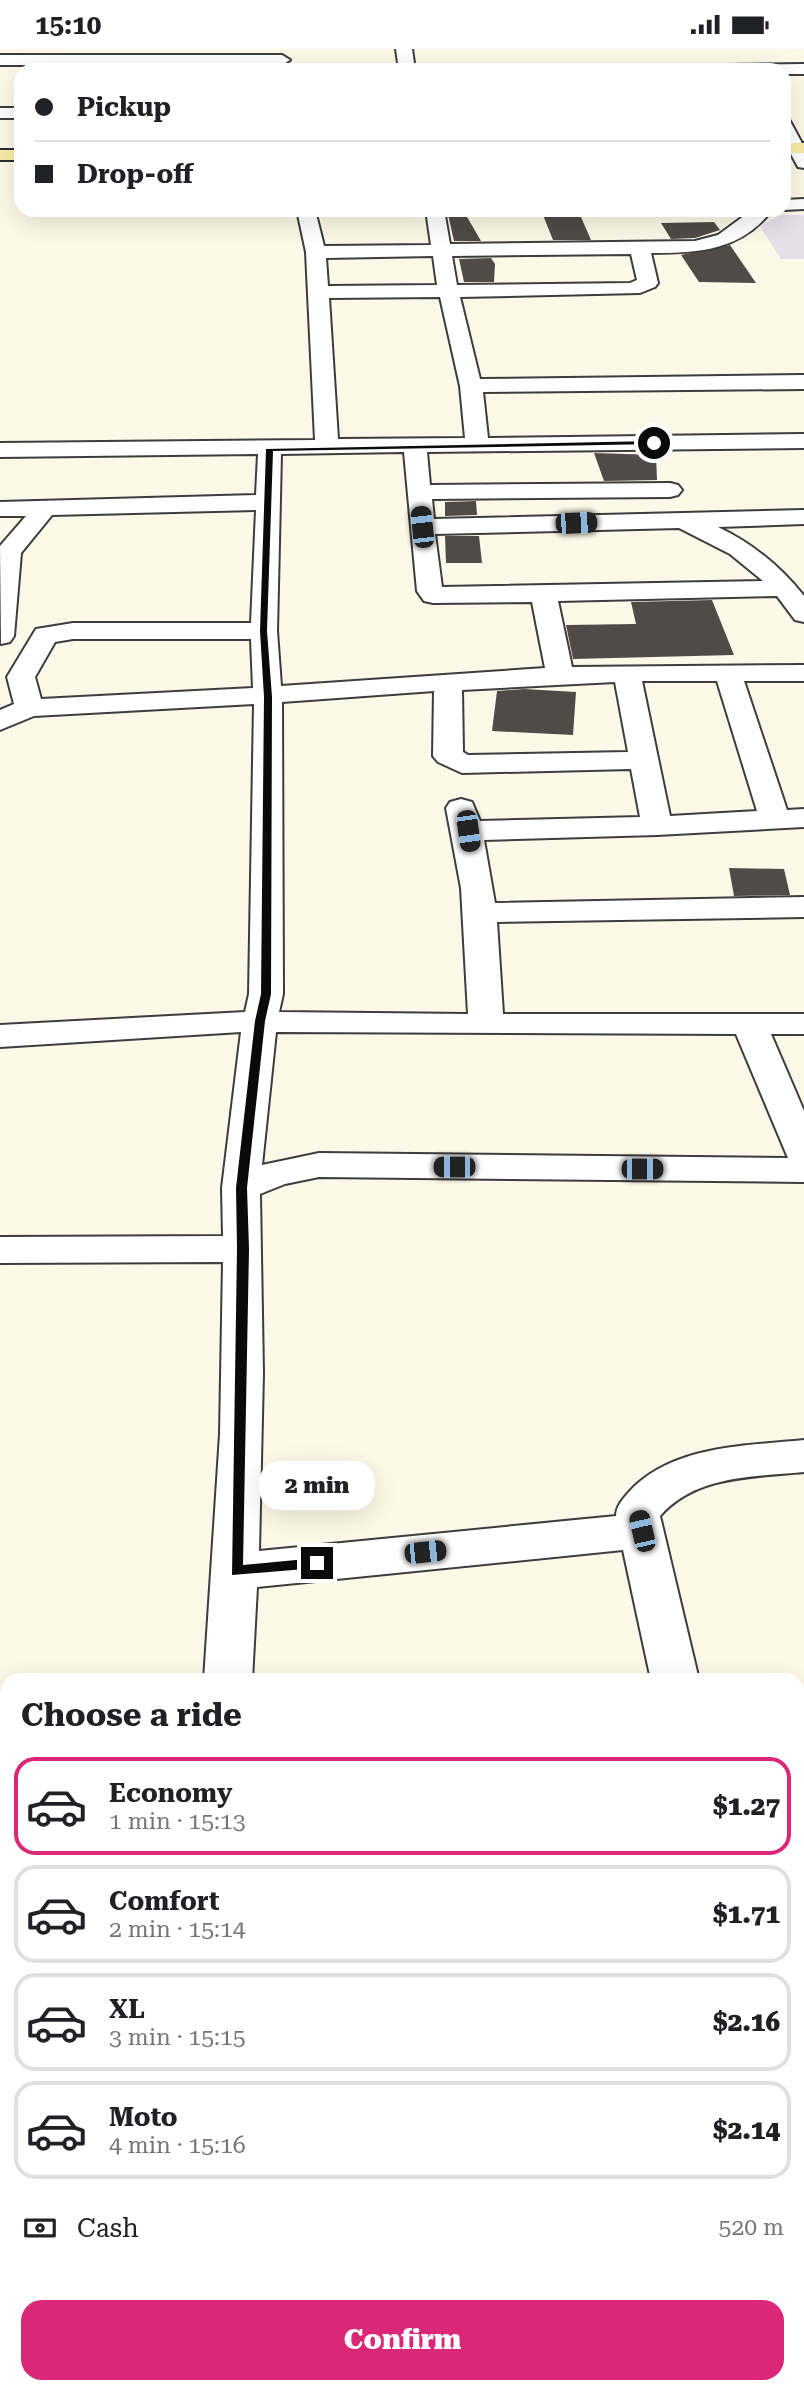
<!DOCTYPE html>
<meta charset="utf-8">
<style>
:root{--surface:#fff;--page:#f6f6f6;--text:#202124;--muted:#757577;--line:#e0e0e0;--accent:#db2777}
body{margin:0;font-family:"Roboto Serif",serif;background:var(--page);color:var(--text);height:100vh;display:flex;flex-direction:column;font-size:26px;white-space:nowrap}
*{box-sizing:border-box;margin:0}
p{font-size:23px;color:var(--muted)}
.icon{flex:none;width:38px;height:38px;fill:none;stroke:currentColor;stroke-width:2;stroke-linecap:round;stroke-linejoin:round}
.map{position:relative;flex:1;overflow:hidden}
.drawer{position:absolute;left:0px;top:1624px;width:805px;height:721px;display:flex;flex-direction:column;background:var(--surface);border-radius:21px 21px 0 0;box-shadow:0 7px 28px #0002}
.drawer>*{flex:none}
.hud{position:absolute;left:14px;top:14px;width:777px;height:154px;border-radius:21px;box-shadow:0 7px 28px #0002;display:grid;align-content:center;height:154px;padding:0 21px;background:var(--surface)}
.end{position:absolute;width:32px;height:32px;margin:-16px;border:9px solid #0a0a0a;background:#fff;box-shadow:0 0 0 4px #fff}
.from{border-radius:50%}
.bubble{position:absolute;height:49px;border-radius:21px;background:var(--surface);box-shadow:0 7px 28px #0002;font-size:23px;font-weight:800;line-height:49px;text-align:center}
.car{position:absolute;width:21px;height:42px;margin:-21px -10px;border-radius:9px;box-shadow:0 0 5px 2px #0007;background:linear-gradient(#222 24%,#8ab4d8 0 40%,#222 0 76%,#8ab4d8 0 86%,#222 0)}
.hud b{display:flex;align-items:center;gap:24px;height:66px;font-size:26px}
.hud b+b{border-top:2px solid var(--line)}
.hud i{width:18px;height:18px;background:var(--text)}
ul{padding:0;list-style:none}
li{display:flex;align-items:center;gap:21px;height:98px;margin:0 14px 10px;padding:0 7px;border:4px solid var(--line);border-radius:21px}
li div{flex:1}
li b{display:block;font-size:26px}
li em{font-style:normal;font-weight:800}
li.selected{border-color:var(--accent)}
li>.icon{width:63px;height:63px;stroke-width:1.5}
h2{padding:0 21px;font-size:32px;line-height:84px}
.pay{display:flex;align-items:center;gap:18px;height:77px;padding:0 21px;font-size:26px}
.pay p{margin-inline-start:auto}
.action{display:flex;gap:14px;margin-top:auto;padding:14px 21px}
.action a{flex:1;height:80px;border-radius:21px;background:var(--accent);color:#fff;font-size:28px;font-weight:800;line-height:80px;text-align:center}
.status{display:flex;justify-content:space-between;align-items:center;height:49px;padding:0 35px;background:var(--surface);direction:ltr}
.status svg{height:19px;fill:currentColor}
.map>svg:first-child{display:block}
.industrial{fill:#e7dee9}
.building{fill:#514a47}
.lines{fill:none;stroke-linecap:round;stroke-linejoin:round}
.street-casing{stroke:#3d3d3d;stroke-width:4}
.secondary-casing{stroke:#2c2c2c;stroke-width:4}
.street{fill:#fff;fill-rule:evenodd}
.secondary{fill:#faeca6;fill-rule:evenodd}
.route{fill:#0a0a0a}
</style>
<div class="status"><b>15:10</b><svg viewBox="0 0 49 12"><path d="M0 12V9h3v3zM5 12V6h3v6zM10 12V3h3v9zM15 12V0h3v12zM26 1h20v11H26zM47 4h2v5h-2z"/></svg></div>
<div class="map">
<svg width="804" height="2345" viewBox="0 0 804 2345">
<rect width="100%" height="100%" fill="#fef8e8"/>
<!-- industrial -->
<polygon class="industrial" points="780,166 804,166 804,210 781,210 760,177"/>
<!-- building -->
<g class="building">
<polygon points="447,161 463,161 481,192 454,192"/>
<polygon points="541,161 578,161 591,191 553,191"/>
<polygon points="714,173 720,181 695,189 671,190 661,174"/>
<polygon points="730,196 756,234 699,233 681,206"/>
<polygon points="491,209 495,215 494,233 464,233 459,210"/>
<polygon points="594,404 656,406 657,431 604,432"/>
<polygon points="476,452 477,466 445,467 445,453"/>
<polygon points="445,487 479,487 482,514 446,514"/>
<polygon points="712,551 734,606 573,610 566,576 636,575 631,553"/>
<polygon points="524,640 576,643 573,686 492,682 497,642"/>
<polygon points="729,819 784,820 790,846 734,847"/>
</g>
<g class="lines">
<defs>
<g id="street">
<polygon points="396,0 412,0 415,21 399,21"/>
<polygon points="0,6 282,6 290,11 282,16 0,16"/>
<polygon points="804,15 804,25 784,25 784,21 716,21 724,16"/>
<rect x="0" y="59" width="21" height="10"/>
<polygon points="784,71 790,72 804,98 804,119 798,118 784,92"/>
<polygon points="804,150 804,160 784,161 782,161 784,151"/>
<path d="M297 161H315L324 197 431 196 426 161H444L450 195 695 192 718 186 752 161H772C741 202 698 204 651 204L658 234 655 238 640 244 460 248 480 330 804 326V340L483 343 488 389 804 385V399L427 403 430 436 670 434 678 436 682 441 678 446 670 448 432 450 434 470 804 461V475L718 478C752 494 780 517 804 547V573L795 571 777 547 558 552 572 618 804 616V632H744L787 761 804 760V778L657 786 484 791 495 854 804 848V868L497 873 503 965H804V985H771L804 1062V1133L319 1128 285 1135 260 1145 263 1324 259 1502 616 1467C616 1458 622 1451 628 1444 671 1396 745 1397 804 1391V1423C754 1428 696 1426 660 1467L699 1631H651L623 1501 257 1538 252 1631H204L220 1385 223 1213 0 1214V1188L223 1187 222 1139 241 983 0 998V976L245 963 249 945 254 655 34 667 0 681V661L14 655 7 628 36 580 73 574H251L256 461 52 466 21 504 14 587 10 593 1 595 0 497 26 467H0V453L256 446 258 405 0 408V394L315 391 306 203ZM631 205 637 231 630 234 457 236 452 207ZM433 207 437 236 328 237 326 209ZM440 248 460 337 465 389 338 390 329 249ZM404 403 417 542 424 552 433 554 532 553 545 619 281 637 277 582 281 405ZM679 479 730 505 763 532 442 538 435 485ZM73 590H251L253 639 41 650 35 628 55 593ZM642 632H717L757 762 670 767ZM615 633 628 703 468 706 463 703 462 641ZM434 642 433 707 438 713 462 724 631 720 640 768 480 772 472 753 461 750 450 753 446 759 461 839 468 965 279 963 283 945 282 653ZM276 983 736 985 788 1109 319 1104 262 1116Z"/>
<rect x="798" y="1704" width="6" height="42"/>
<polygon points="7,1705 7,1747 0,1748 0,1706"/>
<rect x="798" y="1950" width="6" height="52"/>
<rect x="0" y="2239" width="7" height="60"/>
<rect x="153" y="2338" width="62" height="7"/>
<polygon points="705,2338 767,2338 768,2345 706,2345"/>
</g>
<g id="secondary">
<rect x="784" y="94" width="20" height="10"/>
<rect x="0" y="101" width="21" height="10"/>
</g>
</defs>
<!-- street casing -->
<use href="#street" class="street-casing"/>
<!-- secondary casing -->
<use href="#secondary" class="secondary-casing"/>
<!-- street -->
<use href="#street" class="street"/>
<!-- secondary -->
<use href="#secondary" class="secondary"/>
</g>
<!-- route -->
<polygon class="route" points="654,392 656,395 273,402 267,582 272,648 271,945 265,972 247,1139 249,1200 243,1516 317,1509 324,1514 317,1519 232,1526 237,1200 236,1139 255,972 261,945 264,648 260,582 266,400"/>
</svg>
<i class="end from" style="left:654px;top:394px"></i>
<i class="end" style="left:317px;top:1514px"></i>
<div class="bubble" style="left:259px;top:1412px;width:116px">2 min</div>
<i class="car" style="left:576px;top:474px;rotate:88deg"></i>
<i class="car" style="left:422px;top:478px;rotate:354deg"></i>
<i class="car" style="left:468px;top:782px;rotate:172deg"></i>
<i class="car" style="left:454px;top:1118px;rotate:270deg"></i>
<i class="car" style="left:642px;top:1120px;rotate:90deg"></i>
<i class="car" style="left:642px;top:1482px;rotate:347deg"></i>
<i class="car" style="left:425px;top:1503px;rotate:84deg"></i>
<div class="hud">
<b><i class="from"></i>Pickup</b>
<b><i></i>Drop-off</b>
</div>
<section class="drawer">
<h2>Choose a ride</h2>
<ul>
<li class="selected"><svg class="icon" aria-label="car" viewBox="0 0 24 24"><path d="M5 17H2v-5l4-1 3-4h7l3 4 3 1v5h-3M9 17h6M6 11h13"/><circle cx="7" cy="17" r="2"/><circle cx="17" cy="17" r="2"/></svg><div><b>Economy</b><p>1 min · 15:13</p></div><em>$1.27</em></li>
<li><svg class="icon" aria-label="car" viewBox="0 0 24 24"><path d="M5 17H2v-5l4-1 3-4h7l3 4 3 1v5h-3M9 17h6M6 11h13"/><circle cx="7" cy="17" r="2"/><circle cx="17" cy="17" r="2"/></svg><div><b>Comfort</b><p>2 min · 15:14</p></div><em>$1.71</em></li>
<li><svg class="icon" aria-label="car" viewBox="0 0 24 24"><path d="M5 17H2v-5l4-1 3-4h7l3 4 3 1v5h-3M9 17h6M6 11h13"/><circle cx="7" cy="17" r="2"/><circle cx="17" cy="17" r="2"/></svg><div><b>XL</b><p>3 min · 15:15</p></div><em>$2.16</em></li>
<li><svg class="icon" aria-label="car" viewBox="0 0 24 24"><path d="M5 17H2v-5l4-1 3-4h7l3 4 3 1v5h-3M9 17h6M6 11h13"/><circle cx="7" cy="17" r="2"/><circle cx="17" cy="17" r="2"/></svg><div><b>Moto</b><p>4 min · 15:16</p></div><em>$2.14</em></li>
</ul>
<div class="pay"><svg class="icon" aria-label="cash" viewBox="0 0 24 24"><path d="M3 7h18v10H3z"/><circle cx="12" cy="12" r="2"/></svg>Cash<p>520 m</p></div>
<div class="action"><a>Confirm</a></div>
</section>
</div>
